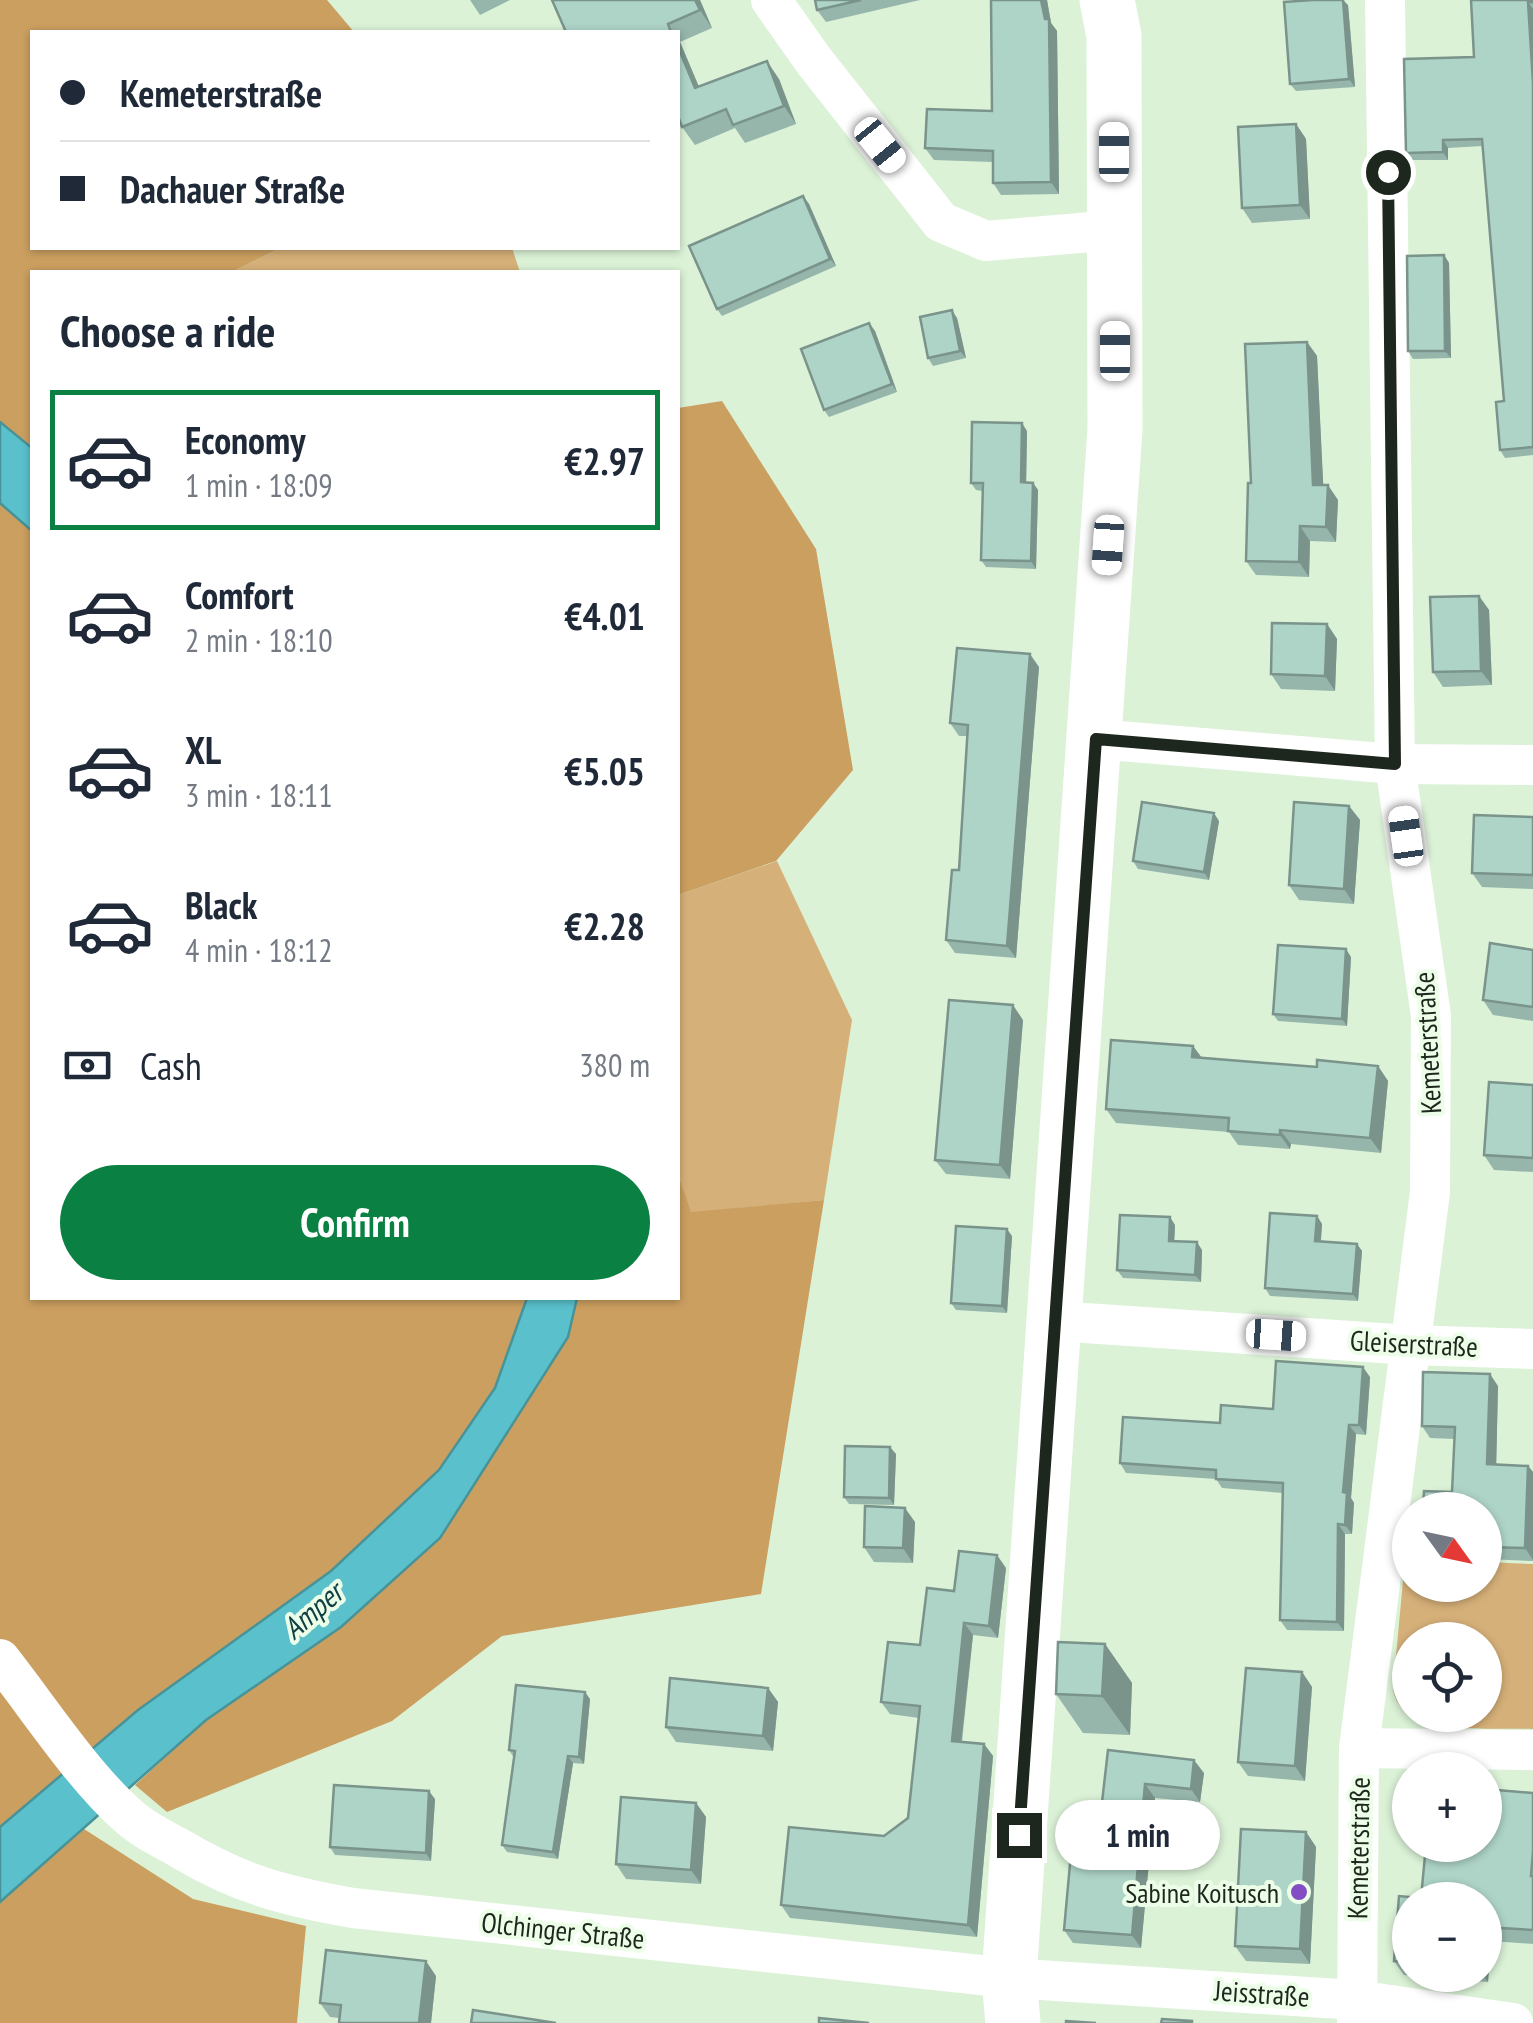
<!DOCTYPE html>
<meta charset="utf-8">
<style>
:root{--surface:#fff;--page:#f6f6f7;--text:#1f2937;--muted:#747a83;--line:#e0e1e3;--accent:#0b8043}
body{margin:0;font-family:"PT Sans Narrow",sans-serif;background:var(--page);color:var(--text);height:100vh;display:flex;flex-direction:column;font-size:38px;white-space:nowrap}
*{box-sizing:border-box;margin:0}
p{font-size:32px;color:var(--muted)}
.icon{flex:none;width:55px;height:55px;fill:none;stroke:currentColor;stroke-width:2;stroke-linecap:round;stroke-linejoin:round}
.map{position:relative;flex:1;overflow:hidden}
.sheet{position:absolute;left:30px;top:270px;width:650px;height:1030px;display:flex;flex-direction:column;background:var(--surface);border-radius:0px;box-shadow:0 2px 8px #0004}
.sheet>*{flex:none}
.top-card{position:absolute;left:30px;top:30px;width:650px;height:220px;border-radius:0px;box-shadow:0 2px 8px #0004;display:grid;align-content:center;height:220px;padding:0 30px;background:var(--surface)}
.needle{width:65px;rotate:123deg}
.controls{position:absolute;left:1392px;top:1492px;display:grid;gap:20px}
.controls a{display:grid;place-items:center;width:110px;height:110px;border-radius:50%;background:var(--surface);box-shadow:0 2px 8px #0004;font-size:50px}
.end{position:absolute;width:45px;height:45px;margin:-22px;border:12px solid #1e271d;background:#fff;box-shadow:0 0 0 5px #fff}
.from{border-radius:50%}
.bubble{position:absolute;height:70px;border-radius:35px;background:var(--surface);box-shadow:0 2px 8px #0004;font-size:32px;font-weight:600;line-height:70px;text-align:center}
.car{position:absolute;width:30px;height:60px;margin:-30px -15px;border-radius:12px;box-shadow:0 0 8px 2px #0007;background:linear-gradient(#fff 24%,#345 0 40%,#fff 0 76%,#345 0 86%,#fff 0)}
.top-card b{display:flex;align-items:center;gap:35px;height:95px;font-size:38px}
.top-card b+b{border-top:2px solid var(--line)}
.top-card i{width:25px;height:25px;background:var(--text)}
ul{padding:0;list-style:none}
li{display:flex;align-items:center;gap:30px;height:140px;margin:0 20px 15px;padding:0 10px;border:5px solid transparent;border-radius:0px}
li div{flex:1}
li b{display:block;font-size:38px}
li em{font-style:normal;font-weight:600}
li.on{border-color:var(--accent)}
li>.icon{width:90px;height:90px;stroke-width:1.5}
h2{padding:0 30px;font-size:45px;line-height:120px}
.pay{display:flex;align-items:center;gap:25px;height:110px;padding:0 30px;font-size:38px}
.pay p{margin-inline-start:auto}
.primary-button{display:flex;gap:20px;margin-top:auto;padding:20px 30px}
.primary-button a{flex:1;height:115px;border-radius:60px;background:var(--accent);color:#fff;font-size:40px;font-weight:600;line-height:115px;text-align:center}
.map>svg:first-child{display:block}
.green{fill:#d6b079;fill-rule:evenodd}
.forest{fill:#cb9f60}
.water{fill:#5ac1cc;stroke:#489398;stroke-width:2.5}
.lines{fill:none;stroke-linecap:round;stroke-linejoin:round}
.street{stroke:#fff;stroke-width:40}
.secondary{stroke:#fff;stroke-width:55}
.wall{fill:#96b6ac;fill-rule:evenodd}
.shaded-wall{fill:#7a948c}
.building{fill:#aed4c8;stroke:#7a948c;stroke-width:2.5}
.route{stroke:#1e271d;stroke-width:12}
.poi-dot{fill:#854dc4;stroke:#ecfee8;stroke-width:4}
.labels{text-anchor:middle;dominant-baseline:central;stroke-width:8;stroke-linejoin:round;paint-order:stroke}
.street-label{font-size:28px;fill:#1e271d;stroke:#ecfee8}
.poi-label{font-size:28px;fill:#1e271d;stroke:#ecfee8;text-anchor:end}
.water-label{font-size:30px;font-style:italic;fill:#0f4045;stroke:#ecfee8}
</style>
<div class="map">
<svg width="1533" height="2023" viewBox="0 0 1533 2023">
<rect width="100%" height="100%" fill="#dbf2d7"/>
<!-- green -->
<g class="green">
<polygon points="280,248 512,248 520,272 232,272"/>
<polygon points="777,861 852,1020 824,1200 690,1213 678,1173 678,895"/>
<path d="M1405 1559H1410V1585H1485V1562L1533 1564V1729C1495 1727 1398 1738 1393 1688ZM1410 1640H1485V1715H1410Z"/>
</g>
<!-- forest -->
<g class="forest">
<polygon points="0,0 327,0 354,32 32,32 32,248 280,248 232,272 32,272 32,448 0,422"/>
<polygon points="722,401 816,549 853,770 776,861 678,895 678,408"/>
<polygon points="0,503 32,531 32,1298 527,1298 495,1388 439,1470 331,1571 138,1710 0,1827"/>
<polygon points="678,1174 691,1212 824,1200 761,1594 502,1636 392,1721 167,1812 135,1785 206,1720 440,1538 568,1337 577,1298 678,1298"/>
<polygon points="84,1829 193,1899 306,1926 297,2023 0,2023 0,1902"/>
</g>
<!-- water -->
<g class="water">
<polygon points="0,422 32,448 32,531 0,503"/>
<polygon points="527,1298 577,1298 568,1337 440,1538 341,1627 206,1720 0,1902 0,1827 138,1710 331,1571 439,1470 495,1388"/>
</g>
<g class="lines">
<!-- street -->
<g class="street">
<polyline points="771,0 814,61 941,222 986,241 1115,230"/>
<polyline points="1096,739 1395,764 1533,765"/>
<polyline points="1055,1321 1410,1345 1533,1349"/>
<path d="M0 1659C38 1707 82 1775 127 1815 142 1829 161 1838 179 1848 239 1884 284 1896 353 1908L1009 1978 1356 2000 1513 2023"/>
<polyline points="1359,1748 1533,1750"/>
<polyline points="1357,2023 1359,1748 1430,1192 1431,1016 1395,764 1385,0"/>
</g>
<!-- secondary -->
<polyline class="secondary" points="1013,2023 1009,1978 1115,429 1114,36 1107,0"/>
</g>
<!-- wall -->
<g class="wall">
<polygon points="470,0 510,0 480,15"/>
<polygon points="700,0 712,28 680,42 699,87 779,79 796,124 745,143 735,128 695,145 682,127 678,116 678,32 566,32"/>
<polygon points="815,0 920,0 826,22 817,10"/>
<polygon points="991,0 1047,0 1051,23 1057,31 1059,194 1001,195 993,183 993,162 934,160 925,148 992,111"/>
<polygon points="1471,0 1533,0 1533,455 1505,458 1500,450 1504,401 1483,146 1448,148 1448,160 1411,160 1406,153 1474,57"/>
<polygon points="1348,5 1355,87 1296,91 1290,84"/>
<polygon points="1296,124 1306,139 1310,219 1252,223 1242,208"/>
<polygon points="803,196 809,204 836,266 722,316 717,309"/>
<polygon points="1444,255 1449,263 1451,358 1413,359 1408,351"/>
<polygon points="957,318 966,358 933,366 928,358"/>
<polygon points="869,323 875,331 897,392 829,417 824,410"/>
<polygon points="1307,342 1317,356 1323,485 1338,500 1336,542 1310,541 1309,577 1256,575 1246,561 1251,483"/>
<polygon points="1027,431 1026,483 1033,483 1038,490 1036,569 986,567 981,560 982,491 976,490 971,483"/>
<polygon points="1479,596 1489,610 1492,685 1443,687 1433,672"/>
<polygon points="1327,624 1337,639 1335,691 1281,689 1271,674"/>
<polygon points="1039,667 1016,958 955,953 946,940 959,870 967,736 959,736 950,723"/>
<polygon points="1349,806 1360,820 1354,904 1299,900 1289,885"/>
<polygon points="1533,817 1533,889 1482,887 1472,873"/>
<polygon points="1219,821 1209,880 1138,869 1133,861"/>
<polygon points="1533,950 1533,1021 1493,1015 1483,1000"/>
<polygon points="1351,957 1347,1026 1278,1021 1273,1014"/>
<polygon points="1023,1020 1010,1179 946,1174 935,1160"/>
<polygon points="1193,1046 1202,1058 1317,1067 1378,1066 1388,1081 1381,1153 1291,1144 1290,1149 1238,1145 1229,1132 1116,1123 1106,1109"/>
<polygon points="1533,1085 1533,1172 1494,1170 1484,1155"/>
<polygon points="1317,1216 1322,1224 1321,1242 1357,1244 1362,1251 1358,1301 1270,1296 1265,1288"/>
<polygon points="1175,1225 1174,1241 1202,1250 1201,1282 1123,1278 1117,1270"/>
<polygon points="1012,1236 1007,1313 956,1310 951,1303"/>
<polygon points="1370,1377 1366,1435 1356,1434 1351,1498 1354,1503 1352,1534 1345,1534 1344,1631 1287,1630 1280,1620 1283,1493 1222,1488 1216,1479 1126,1473 1120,1463 1220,1423 1273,1409"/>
<polygon points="1498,1386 1496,1464 1528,1466 1533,1472 1533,1561 1485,1559 1485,1510 1454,1439 1430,1438 1422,1426"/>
<polygon points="896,1454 894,1505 849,1504 844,1497"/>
<polygon points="915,1522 913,1563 874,1562 864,1547"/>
<polygon points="1006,1568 998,1638 973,1635 962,1742 984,1744 993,1756 977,1937 790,1918 781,1905 884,1836 908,1818 919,1718 890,1714 881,1702 920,1645"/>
<polygon points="1105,1644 1132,1683 1130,1735 1083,1733 1056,1694"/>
<polygon points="1302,1672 1312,1687 1305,1781 1248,1776 1238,1762"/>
<polygon points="768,1688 778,1702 773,1751 676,1742 666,1727"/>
<polygon points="590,1699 584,1764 573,1763 558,1859 507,1852 502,1845 514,1758 509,1750"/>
<polygon points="1108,1750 1204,1773 1200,1802 1155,1798 1141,1948 1073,1943 1064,1930 1101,1811"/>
<path d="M1485 1789 1533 1793V1944L1491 1941 1488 1982 1404 1975 1394 1961 1399 1896 1421 1898 1426 1845H1485ZM1410 1900H1485V1975H1410Z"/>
<polygon points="435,1799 431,1861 335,1855 330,1847"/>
<polygon points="696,1803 706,1817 701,1884 626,1879 616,1864"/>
<polygon points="1306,1832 1316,1847 1310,1964 1246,1961 1235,1946"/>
<polygon points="436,1976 431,2023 339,2023 339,2018 330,2017 320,2003"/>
</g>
<!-- shaded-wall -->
<g class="shaded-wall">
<polygon points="695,0 700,0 712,28 700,10"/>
<polygon points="1041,0 1047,0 1051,23 1057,31 1059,194 1051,182 1045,19"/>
<polygon points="1343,0 1348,5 1355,87 1349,79"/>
<polygon points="1528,2 1533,9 1533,83"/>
<polygon points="678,38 680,42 707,106 695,88 678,47"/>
<polygon points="767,61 779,79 796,124 784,106"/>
<polygon points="1296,124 1306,139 1310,219 1300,205"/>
<polygon points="1443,140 1448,148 1448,160 1443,152"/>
<polygon points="803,196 809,204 836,266 830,259"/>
<polygon points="1444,255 1449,263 1451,358 1445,351"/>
<polygon points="952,310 957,318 966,358 960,351"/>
<polygon points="869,323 875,331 897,392 892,384"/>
<polygon points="1307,342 1317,356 1324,500 1313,485"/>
<polygon points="1022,423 1027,431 1026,490 1021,482"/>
<polygon points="1033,483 1038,490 1036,569 1031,561"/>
<polygon points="1328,485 1338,500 1336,542 1326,527"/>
<polygon points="1300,526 1310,541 1309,577 1299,562"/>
<polygon points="1479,596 1489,610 1492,685 1481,671"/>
<polygon points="1327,624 1337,639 1335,691 1325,676"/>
<polygon points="1030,654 1039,667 1016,958 1007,946"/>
<polygon points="1349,806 1360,820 1354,904 1344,889"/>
<polygon points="1214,813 1219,821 1209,880 1204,872"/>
<polygon points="1346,949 1351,957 1347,1026 1342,1019"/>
<polygon points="1013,1005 1023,1020 1010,1179 1000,1165"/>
<polygon points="1193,1046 1204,1061 1192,1057"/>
<polygon points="1378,1066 1388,1081 1381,1153 1370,1138"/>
<polygon points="1280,1130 1291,1144 1290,1149 1280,1135"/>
<polygon points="1317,1216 1322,1224 1320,1249 1315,1241"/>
<polygon points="1170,1217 1175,1225 1174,1248 1169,1241"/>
<polygon points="1007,1229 1012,1236 1007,1313 1002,1306"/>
<polygon points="1197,1242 1202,1250 1201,1282 1195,1275"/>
<polygon points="1357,1244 1362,1251 1358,1301 1353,1294"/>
<polygon points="1363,1367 1370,1377 1366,1435 1359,1425"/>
<polygon points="1490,1374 1498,1386 1496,1476 1487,1464"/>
<polygon points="1349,1425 1356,1434 1351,1498 1354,1503 1352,1534 1345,1525 1343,1492"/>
<polygon points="890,1447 896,1454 894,1505 889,1498"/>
<polygon points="1528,1466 1533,1472 1533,1560 1525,1548"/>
<polygon points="905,1508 915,1522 913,1563 903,1548"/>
<polygon points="1338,1524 1345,1534 1344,1631 1337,1622"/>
<polygon points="997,1555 1006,1568 998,1638 989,1626"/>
<polygon points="964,1623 973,1635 960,1753 952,1741"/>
<polygon points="1105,1644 1132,1683 1130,1735 1102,1696"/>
<polygon points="1302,1672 1312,1687 1305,1781 1295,1766"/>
<polygon points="768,1688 778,1702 773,1751 763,1736"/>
<polygon points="585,1692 590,1699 584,1764 579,1757"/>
<polygon points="984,1744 993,1756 977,1937 968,1925"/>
<polygon points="568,1756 573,1763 558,1859 553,1852"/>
<polygon points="1194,1760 1204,1773 1200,1802 1191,1789"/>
<polygon points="1145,1784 1155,1798 1141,1948 1132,1935"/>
<polygon points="429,1791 435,1799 431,1861 426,1853"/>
<polygon points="696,1803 706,1817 701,1884 691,1870"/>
<polygon points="1306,1832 1316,1847 1310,1964 1300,1949"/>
<polygon points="1485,1932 1491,1941 1488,1982 1483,1975 1485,1975"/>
<polygon points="426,1961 436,1976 431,2023 419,2023"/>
</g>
<!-- building -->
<g class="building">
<polygon points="552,0 695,0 700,10 668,24 671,32 566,32"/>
<polygon points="815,0 861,0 817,10"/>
<polygon points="991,0 1041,0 1045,19 1049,19 1051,182 993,183 993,151 925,148 927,109 992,111"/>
<polygon points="1313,0 1343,0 1349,79 1290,84 1284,2"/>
<polygon points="1471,0 1533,0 1533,2 1528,2 1533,83 1533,447 1500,450 1496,402 1504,401 1482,139 1443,140 1443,152 1406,153 1404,59 1474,57"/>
<polygon points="678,47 695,88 767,61 784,106 733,125 726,109 682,127 678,116"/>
<polygon points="1296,124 1300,205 1242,208 1238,127"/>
<polygon points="803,196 830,259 717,309 689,246"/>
<polygon points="1444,255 1445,351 1408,351 1407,256"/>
<polygon points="952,310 960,351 928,358 920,317"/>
<polygon points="869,323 892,384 824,410 801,349"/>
<polygon points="1307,342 1313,485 1328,485 1326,527 1300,526 1299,562 1246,561 1248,483 1251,483 1245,344"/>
<polygon points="972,422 1022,423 1021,482 1033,483 1031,561 981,560 983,483 971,483"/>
<polygon points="1479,596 1481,671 1433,672 1430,597"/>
<polygon points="1272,623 1327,624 1325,676 1271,674"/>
<polygon points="957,648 1030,654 1007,946 946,940 952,870 959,870 968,725 950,723"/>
<polygon points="1142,802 1214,813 1204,872 1133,861"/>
<polygon points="1294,802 1349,806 1344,889 1289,885"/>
<polygon points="1474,815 1533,817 1533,875 1472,873"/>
<polygon points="1490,943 1533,950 1533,1007 1483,1000"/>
<polygon points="1278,945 1346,949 1342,1019 1273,1014"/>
<polygon points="949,1000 1013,1005 1000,1165 935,1160"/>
<polygon points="1111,1040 1193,1046 1192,1057 1317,1067 1317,1060 1378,1066 1370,1138 1280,1130 1280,1135 1228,1131 1229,1118 1106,1109"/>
<polygon points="1489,1082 1533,1085 1533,1158 1484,1155"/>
<polygon points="1270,1213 1317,1216 1315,1241 1357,1244 1353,1294 1265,1288"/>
<polygon points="1120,1215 1170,1217 1169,1241 1197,1242 1195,1275 1117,1270"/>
<polygon points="956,1226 1007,1229 1002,1306 951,1303"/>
<polygon points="1276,1361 1363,1367 1359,1425 1349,1425 1343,1492 1347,1493 1345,1525 1338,1524 1337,1622 1280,1620 1283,1483 1216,1479 1216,1470 1120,1463 1123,1417 1220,1423 1221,1405 1273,1409"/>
<polygon points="1423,1372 1490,1374 1487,1464 1528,1466 1525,1548 1485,1547 1485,1510 1423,1510 1424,1491 1452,1492 1455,1427 1422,1426"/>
<polygon points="845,1446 890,1447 889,1498 844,1497"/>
<polygon points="865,1506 905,1508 903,1548 864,1547"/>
<polygon points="959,1551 997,1555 989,1626 964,1623 952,1741 984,1744 968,1925 781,1905 789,1827 884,1836 908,1818 920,1706 881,1702 888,1642 920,1645 927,1588 954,1591"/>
<polygon points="1058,1642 1105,1644 1102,1696 1056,1694"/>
<polygon points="1246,1668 1302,1672 1295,1766 1238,1762"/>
<polygon points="670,1678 768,1688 763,1736 666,1727"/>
<polygon points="516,1685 585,1692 579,1757 568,1756 553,1852 502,1845 515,1751 509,1750"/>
<polygon points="1108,1750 1194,1760 1191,1789 1145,1784 1132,1935 1064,1930 1075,1809 1101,1811"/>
<polygon points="334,1785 429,1791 426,1853 330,1847"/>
<polygon points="1485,1789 1533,1793 1533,1851 1531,1876 1533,1876 1533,1930 1485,1927 1485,1900 1410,1900 1410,1962 1394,1961 1399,1896 1421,1898 1426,1845 1485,1845"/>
<polygon points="621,1797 696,1803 691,1870 616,1864"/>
<polygon points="1241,1829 1306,1832 1300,1949 1235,1946"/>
<polygon points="326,1950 426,1961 419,2023 339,2023 341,2005 320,2003"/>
<polygon points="473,2010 556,2023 471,2023"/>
<polygon points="819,2018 869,2023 819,2023"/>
<polygon points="1162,2019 1192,2021 1192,2023 1161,2023"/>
<polygon points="1066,2021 1096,2023 1066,2023"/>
</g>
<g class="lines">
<!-- route -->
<polyline class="route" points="1019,1835 1096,739 1395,764 1388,172"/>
</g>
<!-- markers -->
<circle class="poi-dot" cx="1299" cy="1892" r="10"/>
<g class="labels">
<!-- street labels -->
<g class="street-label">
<text transform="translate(1427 1043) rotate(-93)">Kemeterstraße</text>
<text transform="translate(1414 1343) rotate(3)">Gleiserstraße</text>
<text transform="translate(1358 1848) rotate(-89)">Kemeterstraße</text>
<text transform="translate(563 1930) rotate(6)">Olchinger Straße</text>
<text transform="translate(1262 1993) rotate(4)">Jeisstraße</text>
</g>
<!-- poi labels -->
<g class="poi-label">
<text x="1279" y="1892">Sabine Koitusch</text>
</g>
<!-- water labels -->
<g class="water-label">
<text transform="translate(312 1610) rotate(-41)">Amper</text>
</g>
</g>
</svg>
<div class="controls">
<a><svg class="needle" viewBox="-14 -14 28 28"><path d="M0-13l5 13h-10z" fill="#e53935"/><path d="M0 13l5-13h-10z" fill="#747a83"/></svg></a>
<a><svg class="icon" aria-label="locate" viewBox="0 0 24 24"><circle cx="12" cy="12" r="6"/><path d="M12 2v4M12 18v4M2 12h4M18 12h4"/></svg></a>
<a>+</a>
<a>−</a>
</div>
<i class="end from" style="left:1388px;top:172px"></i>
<i class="end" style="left:1019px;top:1835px"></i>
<div class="bubble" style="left:1055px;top:1800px;width:165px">1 min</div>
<i class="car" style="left:880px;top:145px;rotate:141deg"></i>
<i class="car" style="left:1114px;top:152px;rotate:0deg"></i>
<i class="car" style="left:1115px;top:351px;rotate:0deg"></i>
<i class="car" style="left:1108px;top:545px;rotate:184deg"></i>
<i class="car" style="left:1406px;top:836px;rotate:352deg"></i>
<i class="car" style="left:1276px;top:1335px;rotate:94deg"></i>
<div class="top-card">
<b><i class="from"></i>Kemeterstraße</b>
<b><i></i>Dachauer Straße</b>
</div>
<section class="sheet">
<h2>Choose a ride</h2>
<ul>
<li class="on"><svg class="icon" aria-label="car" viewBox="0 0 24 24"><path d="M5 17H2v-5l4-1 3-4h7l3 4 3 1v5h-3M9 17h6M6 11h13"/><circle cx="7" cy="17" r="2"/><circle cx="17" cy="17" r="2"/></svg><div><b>Economy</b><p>1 min · 18:09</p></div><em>€2.97</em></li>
<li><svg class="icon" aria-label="car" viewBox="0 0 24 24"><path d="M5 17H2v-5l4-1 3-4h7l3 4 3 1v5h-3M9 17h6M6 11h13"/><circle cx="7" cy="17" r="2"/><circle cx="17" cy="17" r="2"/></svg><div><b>Comfort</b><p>2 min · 18:10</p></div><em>€4.01</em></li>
<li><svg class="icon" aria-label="car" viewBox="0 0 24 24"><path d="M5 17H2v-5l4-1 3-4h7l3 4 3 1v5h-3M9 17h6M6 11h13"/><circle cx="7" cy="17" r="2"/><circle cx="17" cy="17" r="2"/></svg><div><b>XL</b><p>3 min · 18:11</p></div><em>€5.05</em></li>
<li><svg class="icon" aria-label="car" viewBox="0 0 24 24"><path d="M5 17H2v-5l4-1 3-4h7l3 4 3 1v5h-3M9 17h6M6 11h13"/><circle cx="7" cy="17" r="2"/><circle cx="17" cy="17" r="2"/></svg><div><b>Black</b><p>4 min · 18:12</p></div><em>€2.28</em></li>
</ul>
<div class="pay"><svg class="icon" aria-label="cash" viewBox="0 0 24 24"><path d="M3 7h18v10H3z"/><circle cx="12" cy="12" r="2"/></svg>Cash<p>380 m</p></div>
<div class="primary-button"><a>Confirm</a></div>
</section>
</div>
